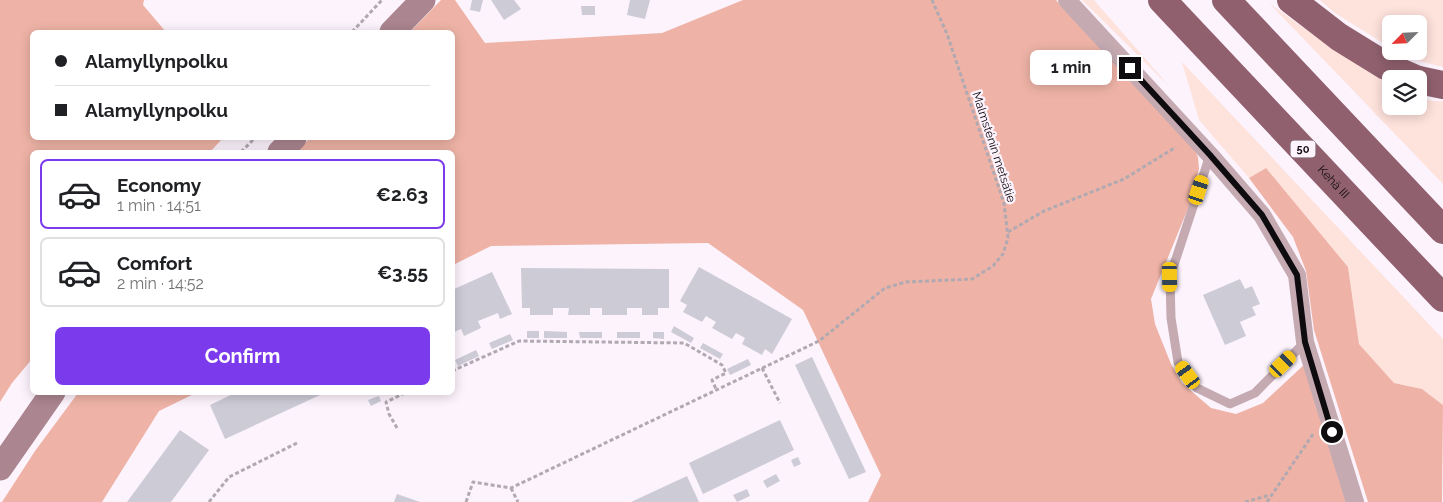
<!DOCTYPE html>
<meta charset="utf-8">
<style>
:root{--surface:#fff;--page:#f2f2f2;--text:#202124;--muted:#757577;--line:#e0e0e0;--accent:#7c3aed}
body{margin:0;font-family:Raleway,sans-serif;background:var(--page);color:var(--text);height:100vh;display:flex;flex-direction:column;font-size:19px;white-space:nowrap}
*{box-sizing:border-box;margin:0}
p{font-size:16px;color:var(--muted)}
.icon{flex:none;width:28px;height:28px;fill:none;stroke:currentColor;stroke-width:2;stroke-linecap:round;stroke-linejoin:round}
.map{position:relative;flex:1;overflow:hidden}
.details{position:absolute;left:30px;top:150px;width:425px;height:245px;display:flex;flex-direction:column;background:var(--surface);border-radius:8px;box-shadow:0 2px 12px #0003}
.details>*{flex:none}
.banner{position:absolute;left:30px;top:30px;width:425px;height:110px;border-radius:8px;box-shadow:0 2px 12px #0003;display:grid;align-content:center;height:110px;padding:0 25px;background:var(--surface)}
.needle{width:32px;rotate:246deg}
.fabs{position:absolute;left:1382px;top:15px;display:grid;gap:10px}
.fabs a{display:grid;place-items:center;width:45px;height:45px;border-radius:8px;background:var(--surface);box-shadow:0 2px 12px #0003;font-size:25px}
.end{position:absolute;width:22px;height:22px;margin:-11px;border:6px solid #0f0c0f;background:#fff;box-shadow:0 0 0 2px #fff}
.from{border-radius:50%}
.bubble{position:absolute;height:35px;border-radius:8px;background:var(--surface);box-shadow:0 2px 12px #0003;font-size:16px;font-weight:700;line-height:35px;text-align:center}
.car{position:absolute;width:15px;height:30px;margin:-15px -8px;border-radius:6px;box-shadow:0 0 4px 1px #0007;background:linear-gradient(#f5c518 24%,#345 0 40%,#f5c518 0 76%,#345 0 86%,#f5c518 0)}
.banner b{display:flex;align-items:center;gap:18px;height:48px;font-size:19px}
.banner b+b{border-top:1px solid var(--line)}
.banner i{width:12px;height:12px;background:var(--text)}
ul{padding:9px 0 0;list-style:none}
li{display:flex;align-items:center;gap:15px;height:70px;margin:0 10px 8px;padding:0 15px;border:2px solid var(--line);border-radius:8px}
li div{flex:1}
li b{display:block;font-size:19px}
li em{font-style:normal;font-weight:700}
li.selected{border-color:var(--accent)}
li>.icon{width:45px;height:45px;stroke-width:1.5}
.button{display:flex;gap:10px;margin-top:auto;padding:10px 25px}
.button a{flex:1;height:58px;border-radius:8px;background:var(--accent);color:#fff;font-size:20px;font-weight:700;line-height:58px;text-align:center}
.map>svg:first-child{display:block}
.green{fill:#fee2dc}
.forest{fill:#eeb3a6}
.building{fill:#cccbd6}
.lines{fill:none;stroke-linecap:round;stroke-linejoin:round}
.path{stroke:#b1a9b1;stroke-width:3;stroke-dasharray:4 2.5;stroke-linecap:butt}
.service{stroke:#c5aab2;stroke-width:9}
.minor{stroke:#c5aab2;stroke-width:18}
.secondary{stroke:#ab8590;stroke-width:25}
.trunk{stroke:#90606e;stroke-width:28}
.route{stroke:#0f0c0f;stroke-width:6}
.labels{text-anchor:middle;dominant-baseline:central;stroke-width:4.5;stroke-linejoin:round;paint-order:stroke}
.shield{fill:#fdf3fd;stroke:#565156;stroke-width:1}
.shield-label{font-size:11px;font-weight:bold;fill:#0f0c0f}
.street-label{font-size:12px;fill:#0f0c0f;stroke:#fdf3fd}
</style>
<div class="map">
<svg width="1443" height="502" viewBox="0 0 1443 502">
<rect width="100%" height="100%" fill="#fdf3fd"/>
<!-- green -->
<g class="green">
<polygon points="1082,0 1094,0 1170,87"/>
<polygon points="1320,0 1443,0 1443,67 1419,61 1398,51 1419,51 1419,24 1391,24 1391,48 1335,13"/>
<polygon points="1269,3 1336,51 1391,84 1391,106 1419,106 1419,96 1432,101 1443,101 1443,184"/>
<polygon points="1182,62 1443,339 1443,405 1422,389 1394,383 1359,344 1348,267 1266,168 1249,178 1199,120"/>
</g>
<!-- forest -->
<g class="forest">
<polygon points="0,0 144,0 143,5 166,32 32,32 32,138 223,138 210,152 32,152 32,359 12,383 0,402"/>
<polygon points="441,0 455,0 485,43 662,33 743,0 1056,0 1194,149 1198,157 1199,169 1191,201 1151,299 1155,324 1171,364 1182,383 1211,408 1236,414 1263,403 1307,362 1351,502 868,502 881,475 803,310 708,243 491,246 453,265 452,152 296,152 310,138 452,138 452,32 410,32"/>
<polygon points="1266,168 1348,267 1359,344 1394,383 1422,389 1443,405 1442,502 1368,502 1314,330 1306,271 1293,237 1249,178"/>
<polygon points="78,393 196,393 159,411 102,502 2,502 35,451"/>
</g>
<!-- building -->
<g class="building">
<polygon points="472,0 483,0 480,12 470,10"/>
<polygon points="491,0 514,0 521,9 504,20"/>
<polygon points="630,0 650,0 645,19 627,15"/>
<polygon points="581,6 595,6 595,15 582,15"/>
<polygon points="699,267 792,319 772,354 765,349 762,355 742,344 745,338 736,333 732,339 712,328 716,322 706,316 702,322 683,312 687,305 680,301"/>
<polygon points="521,268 669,269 669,308 658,308 658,315 642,315 642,308 627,308 627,315 602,315 602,308 590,308 590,315 568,315 569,308 553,308 553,315 530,315 530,308 522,308"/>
<polygon points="492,272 512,314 500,319 498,313 478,321 481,328 464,336 461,329 452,333 452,290"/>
<polygon points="1240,279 1245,289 1252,286 1260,304 1252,307 1256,315 1240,322 1246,336 1225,345 1203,295"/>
<polygon points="674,326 694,338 691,343 671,332"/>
<rect x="527" y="331" width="12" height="7"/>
<polygon points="544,331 567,332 567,338 544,338"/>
<polygon points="579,332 602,332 602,338 580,338"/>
<rect x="617" y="332" width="23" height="6"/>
<polygon points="653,332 664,332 664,339 653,338"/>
<polygon points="510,334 513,340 492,349 489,343"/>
<polygon points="703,343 723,354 720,359 700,348"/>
<polygon points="476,350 479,356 458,366 455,360"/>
<polygon points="812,357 866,472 849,479 795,365"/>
<polygon points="748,359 751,365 730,375 727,369"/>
<polygon points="237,392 319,392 320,395 225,439 210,405"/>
<polygon points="379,396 381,401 371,406 368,400"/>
<polygon points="780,420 794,450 703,494 689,463"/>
<polygon points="180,430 209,450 171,502 127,502"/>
<polygon points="798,457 801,464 794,467 791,460"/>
<polygon points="776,474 780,481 767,488 763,481"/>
<polygon points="687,476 699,502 631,502"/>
<polygon points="747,489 750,496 737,502 733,495"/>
<polygon points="397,494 420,502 394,502"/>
</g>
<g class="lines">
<!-- path -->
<g class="path">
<polyline points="352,32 382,0"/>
<polyline points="241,152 255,138"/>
<polyline points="1008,232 1044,211 1124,179 1176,147"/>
<polyline points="762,368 780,403"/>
<polyline points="452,371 519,341 684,343 722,365 726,373 712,380 716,389"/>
<polyline points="397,428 389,414 386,402 407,392"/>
<polyline points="511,488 518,502"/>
<polyline points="209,502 229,477 299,442"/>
<polyline points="466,502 473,482 511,488 819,341 885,288 906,282 972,279 993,266 1003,254 1008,238 1004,203 947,34 932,0"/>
<polyline points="1245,502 1270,495"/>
<polyline points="1267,502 1313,434"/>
</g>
<!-- service -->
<polyline class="service" points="1210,155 1170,277 1171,318 1178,362 1197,388 1230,404 1255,393 1305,342"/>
<!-- minor -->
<polyline class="minor" points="1067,0 1210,155 1262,215 1297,275 1305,342 1355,502"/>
<!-- secondary -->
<g class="secondary">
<polyline points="392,32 423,0"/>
<polyline points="280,152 294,138"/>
<polyline points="0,468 53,392"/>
</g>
<!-- trunk -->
<g class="trunk">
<path id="s1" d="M1162 0 1443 298"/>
<polyline points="1226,0 1443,230"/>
<polyline points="1291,0 1339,37 1386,66 1416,79"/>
<polyline points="1419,80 1443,85"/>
</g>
</g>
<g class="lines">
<!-- route -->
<polyline class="route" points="1130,68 1210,155 1262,215 1297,275 1305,342 1332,432"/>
</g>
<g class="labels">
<!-- shield labels -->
<rect class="shield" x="1290.5" y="140.5" width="25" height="17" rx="4"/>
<g class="shield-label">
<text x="1303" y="149">50</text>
</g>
<!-- street labels -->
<g class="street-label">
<text transform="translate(994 147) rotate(72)">Malmsténin metsätie</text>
<text stroke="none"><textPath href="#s1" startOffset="250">Kehä III</textPath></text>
</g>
</g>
</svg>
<div class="fabs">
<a><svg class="needle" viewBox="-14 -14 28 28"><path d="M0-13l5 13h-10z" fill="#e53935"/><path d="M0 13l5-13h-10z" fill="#757577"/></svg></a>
<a><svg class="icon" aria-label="layers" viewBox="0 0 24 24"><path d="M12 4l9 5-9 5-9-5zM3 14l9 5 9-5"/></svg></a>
</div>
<i class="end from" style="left:1332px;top:432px"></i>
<i class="end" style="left:1130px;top:68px"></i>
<div class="bubble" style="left:1030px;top:50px;width:82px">1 min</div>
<i class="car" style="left:1199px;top:190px;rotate:18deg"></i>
<i class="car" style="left:1170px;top:277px;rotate:179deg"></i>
<i class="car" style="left:1283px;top:364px;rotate:45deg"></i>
<i class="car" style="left:1188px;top:375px;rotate:324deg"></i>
<div class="banner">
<b><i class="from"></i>Alamyllynpolku</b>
<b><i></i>Alamyllynpolku</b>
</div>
<section class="details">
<ul>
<li class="selected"><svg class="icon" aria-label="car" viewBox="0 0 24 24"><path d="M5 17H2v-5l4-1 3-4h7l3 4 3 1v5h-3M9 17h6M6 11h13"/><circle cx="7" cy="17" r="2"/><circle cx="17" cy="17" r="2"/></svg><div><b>Economy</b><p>1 min · 14:51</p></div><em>€2.63</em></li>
<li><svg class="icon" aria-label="car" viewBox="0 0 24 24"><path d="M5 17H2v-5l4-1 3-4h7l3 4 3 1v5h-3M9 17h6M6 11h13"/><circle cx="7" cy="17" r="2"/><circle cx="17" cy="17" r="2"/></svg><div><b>Comfort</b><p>2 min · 14:52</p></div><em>€3.55</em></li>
</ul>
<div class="button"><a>Confirm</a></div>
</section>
</div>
